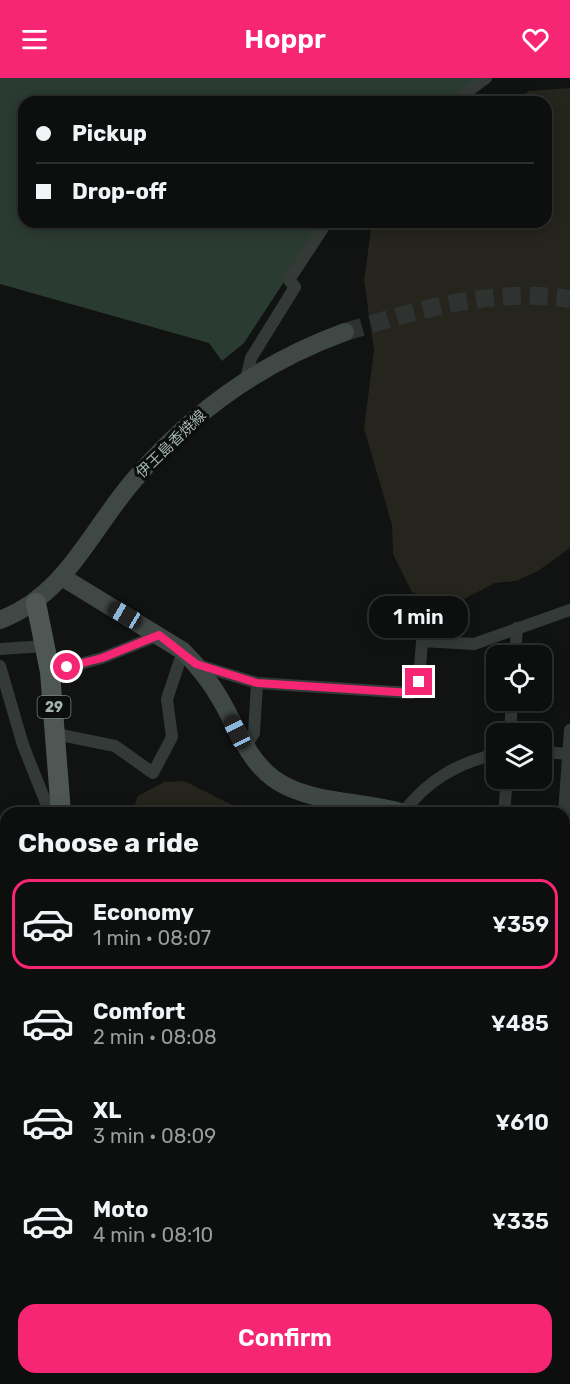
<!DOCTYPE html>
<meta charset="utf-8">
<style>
:root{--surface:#0d0e0e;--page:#161717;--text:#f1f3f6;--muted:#9a9c9e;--line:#2d2e2e;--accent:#f62674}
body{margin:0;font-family:Rubik,"Noto Sans JP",sans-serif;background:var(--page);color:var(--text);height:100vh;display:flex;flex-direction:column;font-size:22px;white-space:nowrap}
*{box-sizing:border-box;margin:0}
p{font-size:20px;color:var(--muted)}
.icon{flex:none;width:33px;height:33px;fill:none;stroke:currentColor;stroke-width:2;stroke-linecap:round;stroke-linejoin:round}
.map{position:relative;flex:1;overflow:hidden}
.details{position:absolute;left:0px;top:729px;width:570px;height:578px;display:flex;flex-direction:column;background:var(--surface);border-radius:18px 18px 0 0;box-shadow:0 3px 15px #0003,0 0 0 2px var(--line)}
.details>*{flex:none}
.guide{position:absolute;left:18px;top:18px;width:534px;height:132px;border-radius:18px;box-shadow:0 3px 15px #0003,0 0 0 2px var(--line);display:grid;align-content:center;height:132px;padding:0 18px;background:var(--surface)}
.buttons{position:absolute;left:486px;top:567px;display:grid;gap:12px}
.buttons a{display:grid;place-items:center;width:66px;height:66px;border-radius:12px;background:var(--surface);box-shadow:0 3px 15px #0003,0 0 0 2px var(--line);font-size:30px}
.end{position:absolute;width:27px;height:27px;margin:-14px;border:8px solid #f62674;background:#fff;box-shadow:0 0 0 3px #fff}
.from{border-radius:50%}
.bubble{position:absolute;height:42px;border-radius:18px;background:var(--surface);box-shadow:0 3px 15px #0003,0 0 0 2px var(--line);font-size:20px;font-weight:600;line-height:42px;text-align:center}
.car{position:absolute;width:18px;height:36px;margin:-18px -9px;border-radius:8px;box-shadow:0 0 4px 2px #0007;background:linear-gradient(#222 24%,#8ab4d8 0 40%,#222 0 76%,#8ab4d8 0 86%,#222 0)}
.guide b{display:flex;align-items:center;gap:21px;height:57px;font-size:22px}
.guide b+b{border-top:2px solid var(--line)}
.guide i{width:15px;height:15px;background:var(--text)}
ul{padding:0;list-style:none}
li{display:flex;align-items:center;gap:18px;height:90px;margin:0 12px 9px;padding:0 6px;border:3px solid transparent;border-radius:18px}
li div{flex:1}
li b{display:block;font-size:22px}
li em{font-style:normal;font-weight:600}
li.selected{border-color:var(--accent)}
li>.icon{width:54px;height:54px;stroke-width:1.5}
h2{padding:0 18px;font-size:27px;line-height:72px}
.primary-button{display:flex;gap:12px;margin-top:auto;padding:12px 18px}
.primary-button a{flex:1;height:69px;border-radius:18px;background:var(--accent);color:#fff;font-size:24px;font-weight:600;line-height:69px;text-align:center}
header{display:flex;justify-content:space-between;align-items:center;height:78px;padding:0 18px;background:var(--accent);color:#fff;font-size:27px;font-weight:600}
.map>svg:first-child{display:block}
.green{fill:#25251d}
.water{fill:#2a3b31}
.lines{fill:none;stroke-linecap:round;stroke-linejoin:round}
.secondary-tunnel{stroke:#2e3231;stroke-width:18;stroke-dasharray:18 9;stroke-linecap:butt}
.primary-tunnel{stroke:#2e3231;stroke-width:20;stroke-dasharray:20 10;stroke-linecap:butt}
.street{stroke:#343a38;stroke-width:12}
.secondary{stroke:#404845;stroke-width:18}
.primary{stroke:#4e5754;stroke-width:20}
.route{stroke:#f62674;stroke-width:8}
.labels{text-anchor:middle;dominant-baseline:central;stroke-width:6;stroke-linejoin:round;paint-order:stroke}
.shield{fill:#0c0d0d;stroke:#75827d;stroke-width:1.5}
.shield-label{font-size:14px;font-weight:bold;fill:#a2b4ad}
.street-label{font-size:15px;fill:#a2b4ad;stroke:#0c0d0d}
</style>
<header><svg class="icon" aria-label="menu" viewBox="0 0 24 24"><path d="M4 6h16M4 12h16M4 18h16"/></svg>Hoppr<svg class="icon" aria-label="heart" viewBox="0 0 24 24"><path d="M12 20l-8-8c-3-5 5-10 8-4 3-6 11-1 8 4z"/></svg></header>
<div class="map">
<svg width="570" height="1306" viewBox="0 0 570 1306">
<rect width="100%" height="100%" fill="#111212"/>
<!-- green -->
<g class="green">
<polygon points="570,10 570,470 538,493 516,503 495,505 452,527 412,514 393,476 392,447 364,350 374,273 364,202 372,145 546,144 546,24 512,24 529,13"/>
<polygon points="184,703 248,735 132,735 138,718 164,704"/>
<polygon points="570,844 570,1306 0,1306 0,1299 6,1291 6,1300 564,1300 564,845"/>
</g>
<!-- water -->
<polygon class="water" points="0,0 480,0 448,24 24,24 24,144 323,144 244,265 222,283 209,265 0,206"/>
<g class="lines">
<!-- secondary-tunnel -->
<path class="secondary-tunnel" d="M345 254C417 232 494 209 570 221"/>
<!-- primary-tunnel -->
<polyline class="primary-tunnel" points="0,916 6,902"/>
<!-- street -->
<g class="street">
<polyline points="454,24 486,0"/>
<polyline points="246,301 251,280 295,209 289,202 327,144"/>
<polyline points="0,571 45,568"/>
<polyline points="515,578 517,550"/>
<polyline points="198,587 257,605 412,615 419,604 422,563 474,566 570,532"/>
<polyline points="0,588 23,667 50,735"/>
<polyline points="50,594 102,580 159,557"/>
<polyline points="56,656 115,668 153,695 172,659 167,621 183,573"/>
<polyline points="510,656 512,622"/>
<polyline points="245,669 254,655 257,605"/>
<polyline points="542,674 570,676"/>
<path d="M403 735C427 702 458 685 496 676"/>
<polyline points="504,735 507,700"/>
<polyline points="564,735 570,652"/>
<polyline points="564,798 570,799"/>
<polyline points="570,838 566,852 570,865"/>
<polyline points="564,900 570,905"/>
<polyline points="0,1158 6,1158"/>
<polyline points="0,1179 6,1179"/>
</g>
<!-- secondary -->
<g class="secondary">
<path d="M62 499 183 573C198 588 212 606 222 624 240 656 252 693 288 709 323 726 367 723 404 735"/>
<path d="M0 542C67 516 90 453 134 402 191 335 262 284 345 254"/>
<polyline points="564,820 570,820"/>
<polyline points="564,1208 570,1205"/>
<polyline points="0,1281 6,1281"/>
</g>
<!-- primary -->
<polyline class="primary" points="36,525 50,594 61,735"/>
</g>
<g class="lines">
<!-- route -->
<polyline class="route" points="67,589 102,580 159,557 196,586 257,605 412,615 419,604"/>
</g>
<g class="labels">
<!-- shield labels -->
<rect class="shield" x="37.5" y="618" width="33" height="22" rx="4.5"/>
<g class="shield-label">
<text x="54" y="629">29</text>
</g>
<!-- street labels -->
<g class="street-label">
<text transform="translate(171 366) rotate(-44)">伊王島香焼線</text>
</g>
</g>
</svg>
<div class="buttons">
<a><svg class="icon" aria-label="locate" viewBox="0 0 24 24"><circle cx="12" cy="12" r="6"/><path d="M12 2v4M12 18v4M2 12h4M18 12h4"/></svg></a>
<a><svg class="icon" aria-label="layers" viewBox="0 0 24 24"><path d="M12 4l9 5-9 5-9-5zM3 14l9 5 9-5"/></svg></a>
</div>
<i class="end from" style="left:67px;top:589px"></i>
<i class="end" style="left:419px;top:604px"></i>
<div class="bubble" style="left:369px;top:518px;width:99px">1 min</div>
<i class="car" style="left:125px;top:537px;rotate:300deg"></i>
<i class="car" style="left:237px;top:654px;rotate:333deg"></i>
<div class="guide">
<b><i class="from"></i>Pickup</b>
<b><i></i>Drop-off</b>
</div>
<section class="details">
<h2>Choose a ride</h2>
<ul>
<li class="selected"><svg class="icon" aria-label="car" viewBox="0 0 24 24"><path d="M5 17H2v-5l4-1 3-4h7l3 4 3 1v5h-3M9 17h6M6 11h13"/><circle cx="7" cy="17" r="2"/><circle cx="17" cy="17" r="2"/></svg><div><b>Economy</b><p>1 min · 08:07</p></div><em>¥359</em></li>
<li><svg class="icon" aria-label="car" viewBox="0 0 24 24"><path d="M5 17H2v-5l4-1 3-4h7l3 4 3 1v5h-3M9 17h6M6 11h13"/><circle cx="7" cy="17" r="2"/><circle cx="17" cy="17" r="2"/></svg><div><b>Comfort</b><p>2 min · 08:08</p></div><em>¥485</em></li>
<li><svg class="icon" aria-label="car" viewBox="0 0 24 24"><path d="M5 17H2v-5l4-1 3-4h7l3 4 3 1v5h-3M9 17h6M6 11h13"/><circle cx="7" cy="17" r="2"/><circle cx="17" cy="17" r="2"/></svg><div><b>XL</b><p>3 min · 08:09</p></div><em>¥610</em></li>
<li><svg class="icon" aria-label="car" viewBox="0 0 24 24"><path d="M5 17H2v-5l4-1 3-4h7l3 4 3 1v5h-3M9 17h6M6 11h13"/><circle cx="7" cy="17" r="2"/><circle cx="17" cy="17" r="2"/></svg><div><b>Moto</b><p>4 min · 08:10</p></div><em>¥335</em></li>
</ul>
<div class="primary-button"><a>Confirm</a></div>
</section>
</div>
